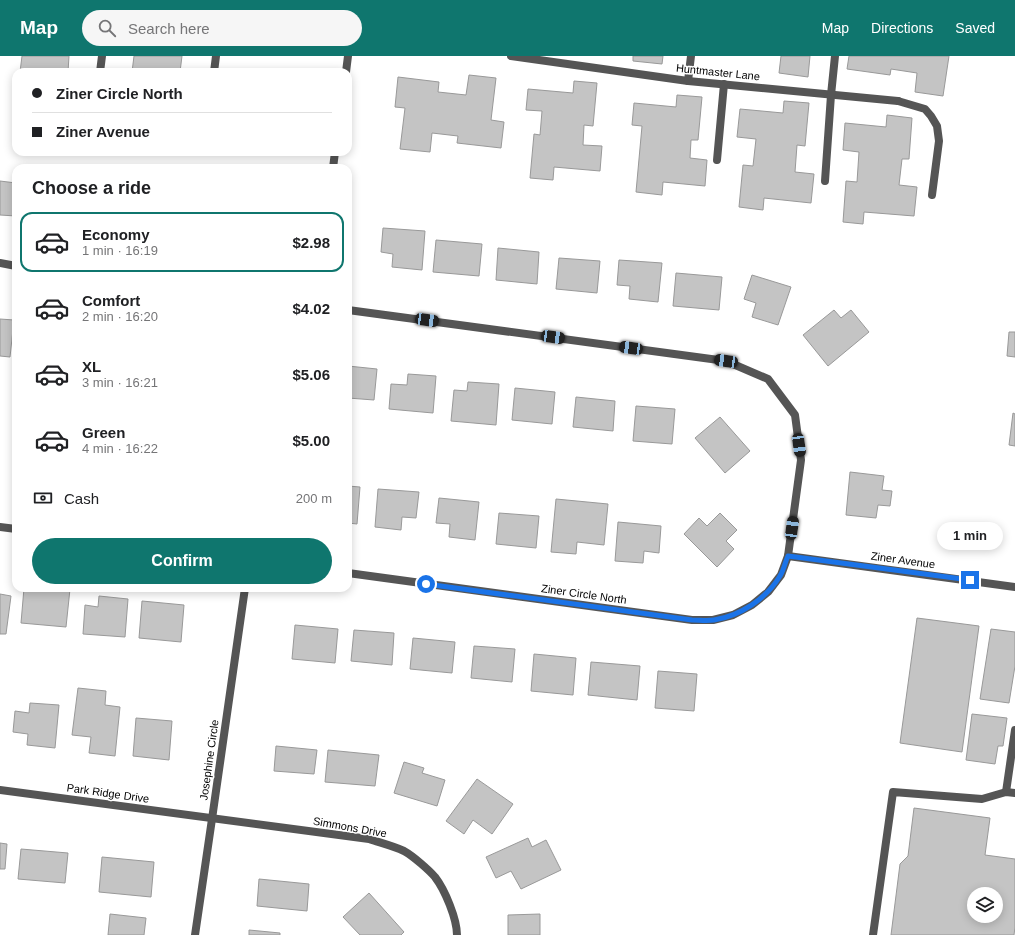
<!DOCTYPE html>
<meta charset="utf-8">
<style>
:root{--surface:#fff;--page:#f6f6f6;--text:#202124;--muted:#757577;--line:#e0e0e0;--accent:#0f766e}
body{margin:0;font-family:Helvetica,sans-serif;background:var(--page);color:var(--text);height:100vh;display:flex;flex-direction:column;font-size:15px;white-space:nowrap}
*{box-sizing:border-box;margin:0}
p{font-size:13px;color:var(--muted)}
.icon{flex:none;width:22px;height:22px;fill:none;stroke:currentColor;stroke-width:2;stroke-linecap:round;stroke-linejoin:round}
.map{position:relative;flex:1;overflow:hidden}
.drawer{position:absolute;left:12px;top:108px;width:340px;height:428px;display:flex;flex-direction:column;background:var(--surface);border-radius:12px;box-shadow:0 2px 10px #0003}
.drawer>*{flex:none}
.hud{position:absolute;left:12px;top:12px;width:340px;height:88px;border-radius:12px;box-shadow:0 2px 10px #0003;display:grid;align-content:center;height:88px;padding:0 20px;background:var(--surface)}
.controls{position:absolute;left:967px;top:831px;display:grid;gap:8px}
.controls a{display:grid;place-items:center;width:36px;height:36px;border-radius:50%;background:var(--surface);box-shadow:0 2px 10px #0003;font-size:20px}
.end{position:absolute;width:18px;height:18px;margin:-9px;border:5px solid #1a73e8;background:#fff;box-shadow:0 0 0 2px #fff}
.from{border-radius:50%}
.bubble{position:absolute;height:28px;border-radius:14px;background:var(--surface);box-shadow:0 2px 10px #0003;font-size:13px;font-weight:600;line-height:28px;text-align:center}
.car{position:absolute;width:12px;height:24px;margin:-12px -6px;border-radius:5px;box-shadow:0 0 3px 1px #0007;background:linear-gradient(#222 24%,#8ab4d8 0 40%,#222 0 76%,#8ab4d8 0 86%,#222 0)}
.hud b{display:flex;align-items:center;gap:14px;height:38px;font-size:15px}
.hud b+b{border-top:1px solid var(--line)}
.hud i{width:10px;height:10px;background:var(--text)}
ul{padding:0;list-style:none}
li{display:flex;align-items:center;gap:12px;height:60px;margin:0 8px 6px;padding:0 12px;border:2px solid transparent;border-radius:12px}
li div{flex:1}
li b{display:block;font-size:15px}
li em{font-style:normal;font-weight:600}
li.on{border-color:var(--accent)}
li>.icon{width:36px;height:36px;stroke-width:1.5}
h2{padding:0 20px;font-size:18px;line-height:48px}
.pay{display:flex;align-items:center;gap:10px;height:44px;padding:0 20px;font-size:15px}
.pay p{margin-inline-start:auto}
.primary-button{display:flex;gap:8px;margin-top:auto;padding:8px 20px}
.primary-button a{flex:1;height:46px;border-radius:24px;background:var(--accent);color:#fff;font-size:16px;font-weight:600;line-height:46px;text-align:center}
header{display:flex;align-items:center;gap:24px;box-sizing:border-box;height:56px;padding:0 20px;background:var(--accent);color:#fff}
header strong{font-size:19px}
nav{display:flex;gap:22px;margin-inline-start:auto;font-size:14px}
.search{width:280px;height:36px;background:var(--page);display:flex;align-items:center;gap:10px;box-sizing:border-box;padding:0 14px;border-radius:22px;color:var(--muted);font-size:15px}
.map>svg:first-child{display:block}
.building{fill:#c4c4c4;stroke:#999;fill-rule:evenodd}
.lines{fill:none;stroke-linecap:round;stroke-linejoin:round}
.service{stroke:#555;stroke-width:8}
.minor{stroke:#555;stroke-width:8}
.route{stroke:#1a73e8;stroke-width:5}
.labels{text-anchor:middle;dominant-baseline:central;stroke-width:3;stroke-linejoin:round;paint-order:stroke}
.street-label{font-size:11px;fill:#000;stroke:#fff}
</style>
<header>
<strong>Map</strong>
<div class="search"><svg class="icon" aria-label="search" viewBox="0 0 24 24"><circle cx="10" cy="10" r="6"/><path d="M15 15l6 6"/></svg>Search here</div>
<nav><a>Map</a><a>Directions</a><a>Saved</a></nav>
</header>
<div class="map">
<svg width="1015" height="879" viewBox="0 0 1015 879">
<rect width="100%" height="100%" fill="#fff"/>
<!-- building -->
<g class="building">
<polygon points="22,0 69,0 68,16 20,16"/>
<polygon points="134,0 182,0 180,16 132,16"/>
<polygon points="633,0 663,0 662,8 633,5"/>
<polygon points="781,0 810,0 808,21 779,17"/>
<polygon points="849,0 949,0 943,40 915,36 917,17 891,13 890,19 847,13"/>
<polygon points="469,19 496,22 491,64 504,66 501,92 457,87 458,80 432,77 430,96 400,93 405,52 395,51 398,21 439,26 438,36 466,39"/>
<polygon points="574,25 597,27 593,70 584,69 583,89 602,90 600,115 554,111 553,124 530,122 534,78 540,79 542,55 526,54 528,33 573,37"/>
<polygon points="677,39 702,41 698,84 691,84 690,102 707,104 705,130 663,126 662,139 636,136 642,70 632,69 634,47 676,51"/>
<polygon points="784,45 809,47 805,90 797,89 795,116 814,118 811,147 764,142 763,154 739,151 743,109 753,110 756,83 737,81 740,53 783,57"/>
<polygon points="887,59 912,62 909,103 902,103 899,129 917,131 914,160 864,156 863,168 843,166 846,125 857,126 859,96 843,94 845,67 886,71"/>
<polygon points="0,125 16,127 16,160 0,159"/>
<polygon points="383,172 425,175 422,214 392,211 393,198 381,196"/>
<polygon points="436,184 482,188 479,220 433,216"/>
<polygon points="498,192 539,196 537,228 496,224"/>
<polygon points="559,202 600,205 597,237 556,233"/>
<polygon points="619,204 662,207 658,246 629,243 630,230 617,229"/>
<polygon points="676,217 722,221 719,254 673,250"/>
<polygon points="752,219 791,231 778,269 752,261 756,247 744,243"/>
<polygon points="834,254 841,262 851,254 869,276 828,310 803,279"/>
<polygon points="0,263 14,264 10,301 0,300"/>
<polygon points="1009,276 1015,276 1015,301 1007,300"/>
<polygon points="348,310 377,313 374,344 348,342"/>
<polygon points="408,318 436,320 433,357 389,353 391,328 407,329"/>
<polygon points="468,326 499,328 496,369 451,365 454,334 467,335"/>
<polygon points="515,332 555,336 552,368 512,364"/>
<polygon points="576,341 615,345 613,375 573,371"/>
<polygon points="636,350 675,353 672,388 633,385"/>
<polygon points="1013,357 1015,358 1015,390 1009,389"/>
<polygon points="720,361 750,395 725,417 695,382"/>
<polygon points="16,396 16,424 14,424"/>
<polygon points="850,416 884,420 882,434 892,435 890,450 878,449 876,462 846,459"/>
<polygon points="348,430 360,431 357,468 348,467"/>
<polygon points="378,433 419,436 416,462 402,461 401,474 375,471"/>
<polygon points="439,442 479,446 475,484 449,481 450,468 436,467"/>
<polygon points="556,443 608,448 604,489 577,486 576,498 551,496"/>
<polygon points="499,457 539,460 536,492 496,488"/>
<polygon points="720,457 737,474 726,485 734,493 717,511 684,478 699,462 707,470"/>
<polygon points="618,466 661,470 659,497 644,495 643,507 615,505"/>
<polygon points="24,532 53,532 70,533 66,571 21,567"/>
<polygon points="0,538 11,540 6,578 0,578"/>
<polygon points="99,540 128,543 125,581 83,578 85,549 98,551"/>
<polygon points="142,545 184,549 181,586 139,582"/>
<polygon points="917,562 979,570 962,696 900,687"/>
<polygon points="295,569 338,573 335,607 292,603"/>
<polygon points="991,573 1015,576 1015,610 1009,647 980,643"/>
<polygon points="354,574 394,577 392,609 351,605"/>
<polygon points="413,582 455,586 452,617 410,613"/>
<polygon points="474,590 515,593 512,626 471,622"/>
<polygon points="534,598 576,602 573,639 531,635"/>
<polygon points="591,606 640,610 637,644 588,639"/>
<polygon points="658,615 697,618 694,655 655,652"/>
<polygon points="78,632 106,635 105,649 120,651 115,700 89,697 91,681 72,679"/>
<polygon points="30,647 59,649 55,692 27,689 28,678 13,676 15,655 29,657"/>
<polygon points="972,658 1007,662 1003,690 998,690 995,708 966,704"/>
<polygon points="136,662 172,665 169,704 133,700"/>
<polygon points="276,690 317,694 314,718 274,715"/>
<polygon points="328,694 379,699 375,730 325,726"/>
<polygon points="404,706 424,712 422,717 445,724 437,750 394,737"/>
<polygon points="477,723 513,748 492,778 473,764 464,778 446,765"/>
<path d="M914 752 990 762 985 799 1015 803V871L1014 879H891L900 808 908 800ZM974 838H996V860H974Z"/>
<polygon points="528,782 532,791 546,784 561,814 521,833 511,815 496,822 486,801"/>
<polygon points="0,787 7,788 5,813 0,813"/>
<polygon points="21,793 68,797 65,827 18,823"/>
<polygon points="102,801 154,806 151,841 99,836"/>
<polygon points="259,823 309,828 307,855 257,850"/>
<polygon points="369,837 404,876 401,879 360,879 343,861"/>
<polygon points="110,858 146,862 144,879 108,879"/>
<polygon points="540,858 540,879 508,879 508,859"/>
<polygon points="249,874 280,877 280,879 249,879"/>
</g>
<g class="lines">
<!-- service -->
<g class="service">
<polyline points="100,16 102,0"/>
<polyline points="214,16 216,0"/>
<polyline points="898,45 925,53 931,60 937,70 939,85 932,139"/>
<polyline points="717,104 724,28"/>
<polyline points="825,125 831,39"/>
<polyline points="1006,736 1015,674"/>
<polyline points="873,879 893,736 982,743 1006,736 1015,737"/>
</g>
<!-- minor -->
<g class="minor">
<polyline points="511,0 688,25 898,45"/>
<polyline points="346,16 348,0"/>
<polyline points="688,25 691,0"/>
<polyline points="831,39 835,0"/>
<polyline points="333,112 335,96"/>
<polyline points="0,207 16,210"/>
<polyline points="348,254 726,305 768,323 795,359 801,404 788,500 781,519 768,536 752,549 733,559 713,564 692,564 348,517"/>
<polyline points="0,471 16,473"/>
<polyline points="788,500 1015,531"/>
<path d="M0 734 369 783C381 787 393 790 404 795 413 800 429 814 435 821 445 834 457 863 457 879"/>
<polyline points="195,879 212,763 245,532"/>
</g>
</g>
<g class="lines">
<!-- route -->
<path class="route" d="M426 528 692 564C699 564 707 565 714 564 740 560 766 543 780 520 784 514 785 506 788 500L970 524"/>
</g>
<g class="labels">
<!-- street labels -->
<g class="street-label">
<text transform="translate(718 16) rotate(6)">Huntmaster Lane</text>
<text transform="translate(903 504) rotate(8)">Ziner Avenue</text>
<text transform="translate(584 538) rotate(8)">Ziner Circle North</text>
<text transform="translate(209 704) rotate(-82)">Josephine Circle</text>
<text transform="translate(108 737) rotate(8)">Park Ridge Drive</text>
<text transform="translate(350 771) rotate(10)">Simmons Drive</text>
</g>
</g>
</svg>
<div class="controls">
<a><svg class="icon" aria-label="layers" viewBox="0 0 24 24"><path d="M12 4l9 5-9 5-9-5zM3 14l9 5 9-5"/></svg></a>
</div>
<i class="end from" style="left:426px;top:528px"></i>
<i class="end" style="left:970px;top:524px"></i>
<div class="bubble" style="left:937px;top:466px;width:66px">1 min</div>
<i class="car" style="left:427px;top:264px;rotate:98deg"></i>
<i class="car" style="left:553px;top:281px;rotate:98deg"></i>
<i class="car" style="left:631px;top:292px;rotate:278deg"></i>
<i class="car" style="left:726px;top:305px;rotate:278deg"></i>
<i class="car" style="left:799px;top:389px;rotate:172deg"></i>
<i class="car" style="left:792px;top:472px;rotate:8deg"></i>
<div class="hud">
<b><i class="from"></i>Ziner Circle North</b>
<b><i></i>Ziner Avenue</b>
</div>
<section class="drawer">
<h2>Choose a ride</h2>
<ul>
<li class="on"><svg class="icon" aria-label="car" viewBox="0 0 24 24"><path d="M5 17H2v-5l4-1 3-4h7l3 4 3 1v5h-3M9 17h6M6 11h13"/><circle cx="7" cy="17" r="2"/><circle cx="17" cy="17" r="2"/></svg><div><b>Economy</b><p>1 min · 16:19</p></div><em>$2.98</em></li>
<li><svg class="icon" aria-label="car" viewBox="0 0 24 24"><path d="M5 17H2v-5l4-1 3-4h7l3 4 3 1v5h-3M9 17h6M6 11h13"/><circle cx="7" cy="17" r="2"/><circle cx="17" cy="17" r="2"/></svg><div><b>Comfort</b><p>2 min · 16:20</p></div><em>$4.02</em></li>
<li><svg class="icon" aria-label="car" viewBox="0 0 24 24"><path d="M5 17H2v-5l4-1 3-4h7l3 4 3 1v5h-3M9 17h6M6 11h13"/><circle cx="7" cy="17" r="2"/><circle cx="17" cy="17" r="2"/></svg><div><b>XL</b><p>3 min · 16:21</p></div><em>$5.06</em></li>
<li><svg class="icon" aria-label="car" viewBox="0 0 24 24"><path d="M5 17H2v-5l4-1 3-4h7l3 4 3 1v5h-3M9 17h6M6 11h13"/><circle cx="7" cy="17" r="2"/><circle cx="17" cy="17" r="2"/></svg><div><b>Green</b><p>4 min · 16:22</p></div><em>$5.00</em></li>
</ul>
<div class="pay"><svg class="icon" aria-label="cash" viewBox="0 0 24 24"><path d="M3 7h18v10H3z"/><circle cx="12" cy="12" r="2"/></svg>Cash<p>200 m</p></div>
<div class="primary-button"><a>Confirm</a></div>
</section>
</div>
